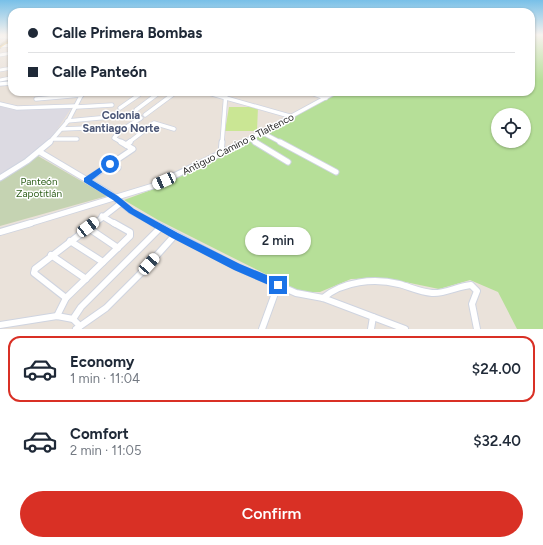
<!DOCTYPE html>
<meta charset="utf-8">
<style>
:root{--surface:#fff;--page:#f6f6f7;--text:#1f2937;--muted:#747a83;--line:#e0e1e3;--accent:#d93025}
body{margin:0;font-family:Figtree,sans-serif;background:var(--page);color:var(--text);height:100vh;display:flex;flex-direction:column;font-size:15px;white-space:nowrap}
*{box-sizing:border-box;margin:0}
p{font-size:13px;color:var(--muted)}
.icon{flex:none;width:22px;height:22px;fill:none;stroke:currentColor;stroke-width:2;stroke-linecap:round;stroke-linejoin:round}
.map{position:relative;height:329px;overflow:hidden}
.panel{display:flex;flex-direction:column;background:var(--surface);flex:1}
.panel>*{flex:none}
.guide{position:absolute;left:8px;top:8px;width:527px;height:88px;border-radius:12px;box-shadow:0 1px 3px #0004;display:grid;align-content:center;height:88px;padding:0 20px;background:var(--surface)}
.controls{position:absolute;left:491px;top:108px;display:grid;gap:8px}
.controls a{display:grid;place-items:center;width:40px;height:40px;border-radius:50%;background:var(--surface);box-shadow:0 1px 3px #0004;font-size:20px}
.end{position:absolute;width:18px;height:18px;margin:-9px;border:5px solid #1a73e8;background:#fff;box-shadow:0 0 0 2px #fff}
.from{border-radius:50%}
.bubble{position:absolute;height:28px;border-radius:14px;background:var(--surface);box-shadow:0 1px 3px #0004;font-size:13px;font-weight:600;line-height:28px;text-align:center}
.car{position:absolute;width:12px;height:24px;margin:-12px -6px;border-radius:5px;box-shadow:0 0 3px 1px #0007;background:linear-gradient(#fff 24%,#345 0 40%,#fff 0 76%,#345 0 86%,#fff 0)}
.guide b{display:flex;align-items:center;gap:14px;height:38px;font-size:15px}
.guide b+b{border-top:1px solid var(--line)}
.guide i{width:10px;height:10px;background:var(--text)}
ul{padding:7px 0 0;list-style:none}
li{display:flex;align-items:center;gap:12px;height:66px;margin:0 8px 6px;padding:0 12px;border:2px solid transparent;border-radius:12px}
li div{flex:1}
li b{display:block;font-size:15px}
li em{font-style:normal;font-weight:600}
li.active{border-color:var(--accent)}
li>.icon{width:36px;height:36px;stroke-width:1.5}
.cta{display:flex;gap:8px;margin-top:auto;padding:8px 20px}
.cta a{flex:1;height:46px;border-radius:24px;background:var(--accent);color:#fff;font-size:16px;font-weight:600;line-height:46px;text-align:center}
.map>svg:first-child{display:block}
.industrial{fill:#dcdae2}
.green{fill:#b6df98;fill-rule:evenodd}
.cemetery{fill:#c5d3b2}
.pitch{fill:#cae694}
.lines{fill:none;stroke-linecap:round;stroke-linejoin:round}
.minor-far3-casing{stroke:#cfd4e0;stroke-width:4}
.minor-far2-casing{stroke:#cfd4e0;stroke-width:5}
.minor-far1-casing{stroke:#cfd4e0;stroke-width:7}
.minor-casing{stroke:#cfd4e0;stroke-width:8}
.major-casing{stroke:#c3c3c3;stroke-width:2}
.minor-far3{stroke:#fff;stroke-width:3}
.minor-far2{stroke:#fff;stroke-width:3.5}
.minor-far1{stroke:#fff;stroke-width:5}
.minor{stroke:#fff;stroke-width:6}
.major{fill:#eabe5f;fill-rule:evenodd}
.rail{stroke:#9da2b1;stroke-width:1}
.route{fill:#1a73e8}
.labels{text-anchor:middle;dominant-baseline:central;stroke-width:3;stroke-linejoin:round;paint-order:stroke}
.street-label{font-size:10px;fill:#282828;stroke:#fff}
.park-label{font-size:10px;fill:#30601c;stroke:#fff}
.neighbourhood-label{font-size:11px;font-weight:bold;fill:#4b5676;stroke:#fff}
</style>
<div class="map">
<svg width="543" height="329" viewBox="0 0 543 329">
<rect width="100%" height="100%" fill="#eae2da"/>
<!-- industrial -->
<polygon class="industrial" points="0,106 14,110 72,107 50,140 37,153 0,176"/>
<!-- green -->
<path class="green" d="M531 35H543V329H517L498 292 470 280 439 289 386 278 351 279 320 292H301L158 220 124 200 154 189 340 92H531ZM498 115H524V141H498Z"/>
<!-- cemetery -->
<polygon class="cemetery" points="38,156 107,196 0,226 0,180"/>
<!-- pitch -->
<polygon class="pitch" points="229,107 258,107 257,131 225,131"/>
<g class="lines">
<defs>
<g id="minor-far3">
<polyline points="0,37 8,37"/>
<polyline points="1,46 12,45"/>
<polyline points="0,55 12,53"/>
<polyline points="0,70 12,68"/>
<polyline points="0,80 10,78"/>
</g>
<g id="minor-far2">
<polyline points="0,84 12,83"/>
<polyline points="205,92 293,117"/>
<polyline points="308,92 326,98"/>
<polyline points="324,92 332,94"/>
<polyline points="36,99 82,95"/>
<polyline points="0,104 17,108 77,106"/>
<polyline points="76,107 112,105"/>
<polyline points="120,108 143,92"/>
<polyline points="136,110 160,92"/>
<polyline points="145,115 176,92"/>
<polyline points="67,121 110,117"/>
<polyline points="62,129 111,127"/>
<polyline points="263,133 282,143"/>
<polyline points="54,139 77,139"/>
<polyline points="250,139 257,143"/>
<polyline points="49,143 68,121 83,92"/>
<polyline points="123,143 114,138 120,131 141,118"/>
<polyline points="128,143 154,123 174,129"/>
<polyline points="222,143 226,92"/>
<polyline points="242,143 336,92"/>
</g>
<g id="minor-far1">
<polyline points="255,142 288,162"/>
<polyline points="280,142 336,172"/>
<polyline points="126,145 130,142"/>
<polyline points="40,152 109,193 131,211 155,224"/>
<polyline points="221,153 222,142"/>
<polyline points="110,164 118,168"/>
<polyline points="0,178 27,161 50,142"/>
<polyline points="87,180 133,149 121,142"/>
<polyline points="102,216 115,224"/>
<polyline points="28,224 153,186 244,142"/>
<polyline points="94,224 121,203"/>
</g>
<g id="minor">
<polyline points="153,223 237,267 296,293 323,298 405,329"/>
<polyline points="87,227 118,248"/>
<polyline points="0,232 31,223"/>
<polyline points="70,241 103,262"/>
<polyline points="51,255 86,279"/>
<polyline points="66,298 34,273 35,269 95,223"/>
<path d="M323 298C343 281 374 278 399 284 410 287 420 292 432 293 445 294 458 286 471 285L477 291 472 304 477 329"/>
<polyline points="57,316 66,298 130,236 130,232 114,223"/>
<polyline points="73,319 81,307 161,227"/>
<polyline points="0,325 57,316 73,319 80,326"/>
<polyline points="76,329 106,308 140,274 175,235"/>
<polyline points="262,329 278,285"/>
<polyline points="371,329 373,317"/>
</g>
<polygon id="major" points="11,37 12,37 12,40 0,48 0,45"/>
</defs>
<!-- minor-far3 casing -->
<use href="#minor-far3" class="minor-far3-casing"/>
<!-- minor-far2 casing -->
<use href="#minor-far2" class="minor-far2-casing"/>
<!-- minor-far1 casing -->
<use href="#minor-far1" class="minor-far1-casing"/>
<!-- minor casing -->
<use href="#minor" class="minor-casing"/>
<!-- major casing -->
<use href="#major" class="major-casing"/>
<!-- minor-far3 -->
<use href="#minor-far3" class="minor-far3"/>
<!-- minor-far2 -->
<use href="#minor-far2" class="minor-far2"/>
<!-- minor-far1 -->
<use href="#minor-far1" class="minor-far1"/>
<!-- minor -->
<use href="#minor" class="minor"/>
<!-- major -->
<use href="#major" class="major"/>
<!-- rail -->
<polyline class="rail" points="0,46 12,38"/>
</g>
<!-- sky -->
<linearGradient id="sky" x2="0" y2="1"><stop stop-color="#78c0e8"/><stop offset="0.43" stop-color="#f6f2ee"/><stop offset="1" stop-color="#f6f2ee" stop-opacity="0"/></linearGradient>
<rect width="543" height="81" fill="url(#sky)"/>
<!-- route -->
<polygon class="route" points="108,162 112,162 113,164 92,180 118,196 134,209 178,233 240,264 281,281 283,285 281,288 278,289 234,270 172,238 129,213 113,200 84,182 84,178"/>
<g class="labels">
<!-- street labels -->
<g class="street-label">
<text transform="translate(238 144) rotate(-27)">Antiguo Camino a Tlaltenco</text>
</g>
<!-- park labels -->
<g class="park-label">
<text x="39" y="181">Panteón<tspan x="39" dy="12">Zapotitlán</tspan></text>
</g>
<!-- neighbourhood labels -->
<g class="neighbourhood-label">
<text x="121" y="115">Colonia<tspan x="121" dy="13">Santiago Norte</tspan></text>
</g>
</g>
</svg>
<div class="controls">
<a><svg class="icon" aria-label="locate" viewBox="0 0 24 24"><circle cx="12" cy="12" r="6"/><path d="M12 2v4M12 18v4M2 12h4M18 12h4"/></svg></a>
</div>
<i class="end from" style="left:110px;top:164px"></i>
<i class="end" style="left:278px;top:285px"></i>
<div class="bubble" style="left:245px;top:227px;width:66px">2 min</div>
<i class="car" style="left:164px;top:181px;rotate:246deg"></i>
<i class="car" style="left:88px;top:227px;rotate:52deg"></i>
<i class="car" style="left:149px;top:264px;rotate:42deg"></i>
<div class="guide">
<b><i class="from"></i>Calle Primera Bombas</b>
<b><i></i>Calle Panteón</b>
</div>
</div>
<section class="panel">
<ul>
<li class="active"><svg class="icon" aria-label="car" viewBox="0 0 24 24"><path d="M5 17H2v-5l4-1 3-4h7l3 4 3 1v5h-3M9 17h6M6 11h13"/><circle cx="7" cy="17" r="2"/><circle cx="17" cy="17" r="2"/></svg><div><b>Economy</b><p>1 min · 11:04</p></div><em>$24.00</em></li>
<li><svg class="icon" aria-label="car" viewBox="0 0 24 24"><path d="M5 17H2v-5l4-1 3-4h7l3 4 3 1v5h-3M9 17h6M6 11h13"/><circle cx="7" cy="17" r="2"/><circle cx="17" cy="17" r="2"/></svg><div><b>Comfort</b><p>2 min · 11:05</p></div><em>$32.40</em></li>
</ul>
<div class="cta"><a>Confirm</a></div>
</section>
